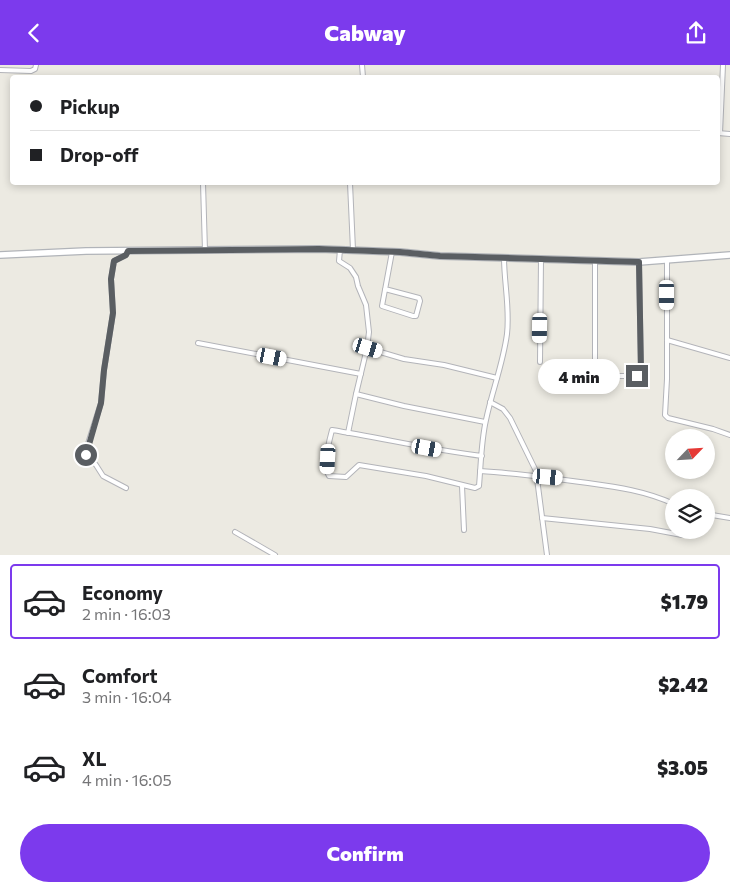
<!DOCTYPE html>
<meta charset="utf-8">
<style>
:root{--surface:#fff;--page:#f2f2f2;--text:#202124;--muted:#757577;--line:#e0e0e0;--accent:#7c3aed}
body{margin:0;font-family:Commissioner,sans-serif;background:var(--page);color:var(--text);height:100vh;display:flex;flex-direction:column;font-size:19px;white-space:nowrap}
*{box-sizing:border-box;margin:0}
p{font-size:16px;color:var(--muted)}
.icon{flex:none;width:28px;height:28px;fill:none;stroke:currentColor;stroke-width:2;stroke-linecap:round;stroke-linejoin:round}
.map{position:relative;height:490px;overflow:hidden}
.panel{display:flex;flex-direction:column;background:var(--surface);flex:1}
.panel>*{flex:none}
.banner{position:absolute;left:10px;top:10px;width:710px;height:110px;border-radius:5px;box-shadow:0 2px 8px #0003;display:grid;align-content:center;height:110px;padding:0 20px;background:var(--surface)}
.needle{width:32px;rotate:65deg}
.tools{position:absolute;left:665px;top:364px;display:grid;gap:10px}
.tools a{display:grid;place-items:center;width:50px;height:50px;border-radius:50%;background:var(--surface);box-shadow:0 2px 8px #0003;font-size:25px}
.end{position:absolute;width:22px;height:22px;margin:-11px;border:6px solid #5a5e62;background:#fff;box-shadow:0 0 0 2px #fff}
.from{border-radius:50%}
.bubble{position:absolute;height:35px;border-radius:18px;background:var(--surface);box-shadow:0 2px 8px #0003;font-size:16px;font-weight:800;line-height:35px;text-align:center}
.car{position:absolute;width:15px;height:30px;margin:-15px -8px;border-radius:6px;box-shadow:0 0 4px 1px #0007;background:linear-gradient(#fff 24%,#345 0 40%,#fff 0 76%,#345 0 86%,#fff 0)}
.banner b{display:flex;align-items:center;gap:18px;height:48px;font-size:19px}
.banner b+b{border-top:1px solid var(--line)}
.banner i{width:12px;height:12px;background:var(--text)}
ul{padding:9px 0 0;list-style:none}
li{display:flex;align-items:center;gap:15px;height:75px;margin:0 10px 8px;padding:0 10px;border:2px solid transparent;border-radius:5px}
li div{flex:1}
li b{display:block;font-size:19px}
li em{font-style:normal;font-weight:800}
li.selected{border-color:var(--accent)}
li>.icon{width:45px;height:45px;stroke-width:1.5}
.button{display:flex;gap:10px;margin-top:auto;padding:10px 20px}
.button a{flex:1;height:58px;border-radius:30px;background:var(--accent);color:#fff;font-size:20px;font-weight:800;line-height:58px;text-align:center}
header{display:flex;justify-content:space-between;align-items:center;height:65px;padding:0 20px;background:var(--accent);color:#fff;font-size:22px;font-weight:800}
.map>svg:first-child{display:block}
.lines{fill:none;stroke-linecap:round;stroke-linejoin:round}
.street-casing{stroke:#b3b4b9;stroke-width:6}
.secondary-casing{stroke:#b1b4b9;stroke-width:8}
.street{stroke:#fff;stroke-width:4}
.secondary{stroke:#fff;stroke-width:5.5}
.route{stroke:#5a5e62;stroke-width:6}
</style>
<header><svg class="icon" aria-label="back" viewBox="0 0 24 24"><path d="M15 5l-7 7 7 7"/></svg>Cabway<svg class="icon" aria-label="share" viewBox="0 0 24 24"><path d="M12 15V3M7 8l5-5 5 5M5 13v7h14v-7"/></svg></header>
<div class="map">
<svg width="730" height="490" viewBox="0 0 730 490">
<rect width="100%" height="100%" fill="#eceae2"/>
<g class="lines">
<defs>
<g id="street">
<polyline points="362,0 363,12"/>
<polyline points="0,5 31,6 35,4 36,0"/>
<polyline points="718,68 730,69"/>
<polyline points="720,68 723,0"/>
<polyline points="203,118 205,186"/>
<polyline points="350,118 353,185"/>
<polyline points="340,185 339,196 350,203 356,212 358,221 366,240 369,267 367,283 356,329 348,368"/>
<polyline points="667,196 667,314 665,350 668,353 713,364 730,370"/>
<polyline points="385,224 419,233 420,236 416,251 413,251 382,241 392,187"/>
<polyline points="667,275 730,293"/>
<polyline points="198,278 361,309"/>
<polyline points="367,283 404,294 444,300 497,313"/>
<polyline points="540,297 541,194"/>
<polyline points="619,311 637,311 641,307 639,197"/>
<polyline points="595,314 595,196"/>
<polyline points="356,329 404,341 485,357"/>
<polyline points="490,337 503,344 510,353 536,406 547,490"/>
<path d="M482 391C432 385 382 373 332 365 329 376 323 402 329 411L346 412 359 400 426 411 475 423 479 421C481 399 481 377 486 355 492 326 503 299 507 269 510 243 504 218 504 192"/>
<path d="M480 406C516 408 552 413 588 418 617 422 646 426 674 439"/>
<polyline points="462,421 464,465"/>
<polyline points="126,423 103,411 96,400 85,388 101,338 104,305 113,248 111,214 114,196 126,190 128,186"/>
<polyline points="706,449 730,453"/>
<polyline points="542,453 650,464 682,470"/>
<polyline points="235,467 275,490"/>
</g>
<polyline id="secondary" points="0,190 86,186 319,184 400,187 440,191 639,197 730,190"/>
</defs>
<!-- street casing -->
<use href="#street" class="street-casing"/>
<!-- secondary casing -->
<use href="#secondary" class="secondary-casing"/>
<!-- street -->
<use href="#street" class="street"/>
<!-- secondary -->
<use href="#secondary" class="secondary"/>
</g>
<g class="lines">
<!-- route -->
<polyline class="route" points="86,390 101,338 104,305 113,248 111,214 114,196 126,190 128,186 319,184 400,187 440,191 639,197 641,307 637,311"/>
</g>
</svg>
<div class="tools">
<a><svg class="needle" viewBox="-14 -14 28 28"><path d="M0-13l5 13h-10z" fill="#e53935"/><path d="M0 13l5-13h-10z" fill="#757577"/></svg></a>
<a><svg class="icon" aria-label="layers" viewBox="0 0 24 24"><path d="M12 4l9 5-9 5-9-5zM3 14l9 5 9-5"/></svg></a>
</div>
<i class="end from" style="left:86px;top:390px"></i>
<i class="end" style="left:637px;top:311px"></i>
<div class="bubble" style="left:538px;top:294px;width:82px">4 min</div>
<i class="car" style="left:667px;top:230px;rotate:180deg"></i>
<i class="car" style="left:540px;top:263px;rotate:181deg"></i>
<i class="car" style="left:368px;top:283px;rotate:107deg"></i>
<i class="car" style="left:272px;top:292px;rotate:101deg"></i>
<i class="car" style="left:427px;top:383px;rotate:100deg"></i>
<i class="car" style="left:328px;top:394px;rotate:183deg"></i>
<i class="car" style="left:548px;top:412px;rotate:95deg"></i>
<div class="banner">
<b><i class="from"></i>Pickup</b>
<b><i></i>Drop-off</b>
</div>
</div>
<section class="panel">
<ul>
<li class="selected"><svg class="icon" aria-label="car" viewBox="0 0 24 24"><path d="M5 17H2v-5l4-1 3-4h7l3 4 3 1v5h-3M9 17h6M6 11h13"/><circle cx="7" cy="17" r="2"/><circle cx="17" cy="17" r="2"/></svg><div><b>Economy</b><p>2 min · 16:03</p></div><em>$1.79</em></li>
<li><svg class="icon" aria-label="car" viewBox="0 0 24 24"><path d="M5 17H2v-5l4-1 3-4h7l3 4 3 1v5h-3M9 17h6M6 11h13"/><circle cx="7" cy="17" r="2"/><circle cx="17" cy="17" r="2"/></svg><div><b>Comfort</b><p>3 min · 16:04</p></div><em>$2.42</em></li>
<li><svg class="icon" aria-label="car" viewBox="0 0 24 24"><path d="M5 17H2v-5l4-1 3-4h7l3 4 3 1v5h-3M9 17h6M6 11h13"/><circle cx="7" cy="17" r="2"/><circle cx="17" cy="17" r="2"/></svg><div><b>XL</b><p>4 min · 16:05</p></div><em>$3.05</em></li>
</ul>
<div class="button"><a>Confirm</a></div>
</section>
